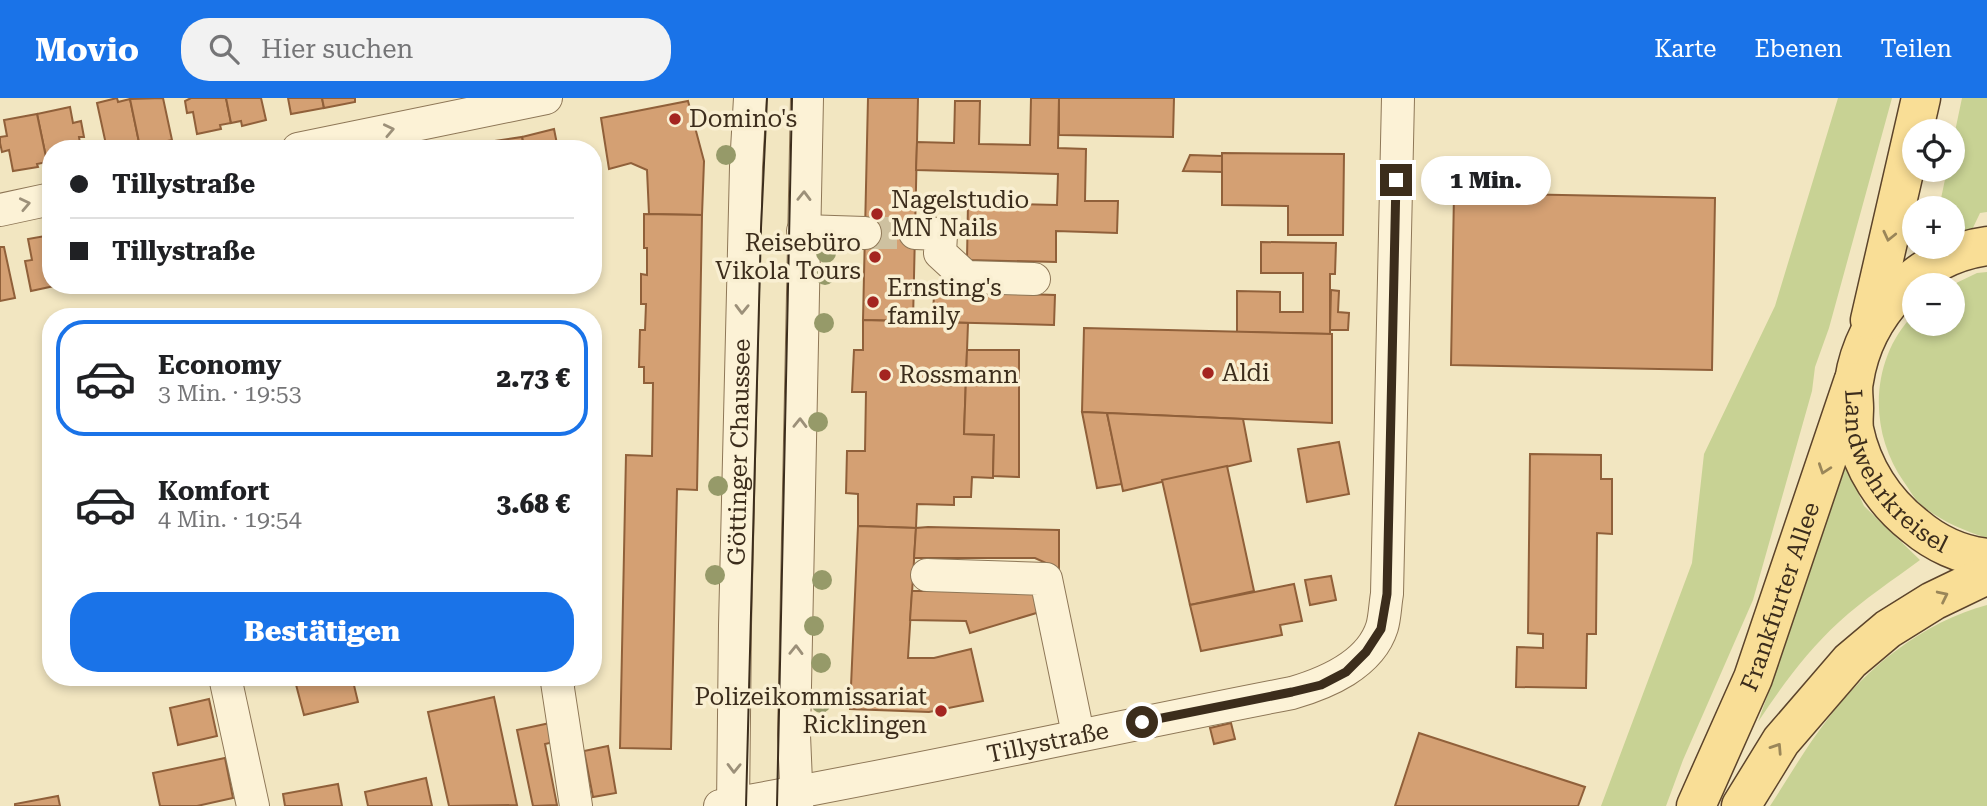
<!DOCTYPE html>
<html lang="de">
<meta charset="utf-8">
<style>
:root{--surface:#fff;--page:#f2f2f2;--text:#202124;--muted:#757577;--line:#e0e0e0;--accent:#1a73e8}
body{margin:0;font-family:"Roboto Serif",serif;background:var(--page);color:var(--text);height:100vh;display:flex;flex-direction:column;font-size:26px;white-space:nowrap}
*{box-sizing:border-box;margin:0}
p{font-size:23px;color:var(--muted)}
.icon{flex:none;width:38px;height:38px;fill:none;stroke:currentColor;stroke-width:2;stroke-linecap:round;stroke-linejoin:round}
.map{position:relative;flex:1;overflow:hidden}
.sheet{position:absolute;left:42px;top:210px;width:560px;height:378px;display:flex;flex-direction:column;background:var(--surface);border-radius:28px;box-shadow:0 4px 10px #0003}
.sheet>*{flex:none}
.hud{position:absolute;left:42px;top:42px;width:560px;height:154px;border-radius:28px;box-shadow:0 4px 10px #0003;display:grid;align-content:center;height:154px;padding:0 28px;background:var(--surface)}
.fabs{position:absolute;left:1902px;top:21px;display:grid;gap:14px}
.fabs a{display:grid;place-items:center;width:63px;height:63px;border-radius:50%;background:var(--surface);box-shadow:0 4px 10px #0003;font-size:35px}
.end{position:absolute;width:32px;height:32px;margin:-16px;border:9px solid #3c2d1c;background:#fff;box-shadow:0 0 0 4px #fff}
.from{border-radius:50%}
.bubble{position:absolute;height:49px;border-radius:24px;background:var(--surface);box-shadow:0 4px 10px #0003;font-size:23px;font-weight:800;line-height:49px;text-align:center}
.hud b{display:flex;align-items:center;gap:24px;height:66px;font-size:26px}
.hud b+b{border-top:2px solid var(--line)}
.hud i{width:18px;height:18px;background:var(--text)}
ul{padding:12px 0 0;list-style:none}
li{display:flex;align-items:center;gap:21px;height:116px;margin:0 14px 10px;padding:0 14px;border:4px solid transparent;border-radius:28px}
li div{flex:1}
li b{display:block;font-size:26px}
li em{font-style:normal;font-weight:800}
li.active{border-color:var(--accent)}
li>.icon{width:63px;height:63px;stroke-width:1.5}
.button{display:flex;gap:14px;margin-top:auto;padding:14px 28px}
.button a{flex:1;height:80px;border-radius:28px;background:var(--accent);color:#fff;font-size:28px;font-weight:800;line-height:80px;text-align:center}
header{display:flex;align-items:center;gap:42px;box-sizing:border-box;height:98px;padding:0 35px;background:var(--accent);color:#fff}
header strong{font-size:33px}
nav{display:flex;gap:38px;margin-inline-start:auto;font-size:24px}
.search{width:490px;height:63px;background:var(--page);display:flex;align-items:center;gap:18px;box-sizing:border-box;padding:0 24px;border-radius:28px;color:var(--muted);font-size:26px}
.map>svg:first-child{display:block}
.green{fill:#c8d294}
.building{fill:#d4a073;stroke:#90603a;stroke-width:2}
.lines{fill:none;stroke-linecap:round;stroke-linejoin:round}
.minor-tunnel{stroke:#cec1a0;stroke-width:32;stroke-dasharray:32 16;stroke-linecap:butt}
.minor-casing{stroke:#8e7757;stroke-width:34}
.major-casing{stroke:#5c442b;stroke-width:41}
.minor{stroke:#fcf2d6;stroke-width:32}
.major{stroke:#f9de96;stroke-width:38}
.tram{stroke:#3c2d1c;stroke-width:2}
.tree{fill:#969a69}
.oneway{stroke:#9c9079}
.oneway2{stroke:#9a8659}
.route{stroke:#3c2d1c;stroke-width:9}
.poi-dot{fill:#a42520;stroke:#f9efd2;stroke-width:2.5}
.labels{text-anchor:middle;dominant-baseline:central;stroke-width:7;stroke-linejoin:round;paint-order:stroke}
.poi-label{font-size:24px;fill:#3c2d1c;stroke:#f9efd2;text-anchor:start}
.street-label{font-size:24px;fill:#3c2d1c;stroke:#f9efd2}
</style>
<header>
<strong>Movio</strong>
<div class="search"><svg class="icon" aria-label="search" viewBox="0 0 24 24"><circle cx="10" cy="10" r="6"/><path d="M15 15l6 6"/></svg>Hier suchen</div>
<nav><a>Karte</a><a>Ebenen</a><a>Teilen</a></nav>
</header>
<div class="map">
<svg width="1987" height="708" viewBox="0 0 1987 708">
<rect width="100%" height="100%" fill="#f2e6c1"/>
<!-- green -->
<g class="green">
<polygon points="1838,0 1892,0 1829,230 1815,269 1812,293 1753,502 1683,662 1666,708 1601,708 1692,465 1704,356 1775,208"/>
<polygon points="1962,0 1987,0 1987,114 1980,115 1970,136 1953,142 1953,110 1939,110 1947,72 1953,72 1953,43"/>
<path d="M1987 174V440C1962 432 1941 423 1920 406 1914 400 1909 391 1904 384 1868 333 1870 261 1914 216V226H1953L1952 187 1977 175Z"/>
<path d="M1841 357 1864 408 1920 462C1893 482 1864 501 1839 524 1807 553 1782 588 1758 624L1785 548Z"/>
<path d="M1987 507V708H1770C1789 679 1806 649 1827 622 1866 570 1923 524 1987 507Z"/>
</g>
<!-- building -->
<g class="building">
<polygon points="117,0 118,4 130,1 140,49 107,51 97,5"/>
<polygon points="163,0 172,42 140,49 130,1"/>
<polygon points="191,0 226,0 231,25 220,27 221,31 197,36 193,14 187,15 185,3"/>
<polygon points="226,0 261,0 266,22 242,28 241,23 231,25"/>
<polygon points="288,0 322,0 324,10 291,16"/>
<polygon points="322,0 355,0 355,4 324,10"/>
<polygon points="868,0 918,0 913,223 863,222"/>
<polygon points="1031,0 1059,0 1058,50 1086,51 1085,103 1118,103 1117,135 1056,133 1056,164 967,162 968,105 1057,107 1058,76 916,72 917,44 954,45 955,3 980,3 979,46 1030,47"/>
<polygon points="1059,0 1174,0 1173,39 1059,37"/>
<polygon points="688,3 704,63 702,117 649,116 647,72 631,65 609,71 601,20"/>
<polygon points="70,9 73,25 81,23 84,39 79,39 81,51 51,51 51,63 47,64 37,16"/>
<polygon points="37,16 47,64 37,66 38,69 13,73 9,52 2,54 0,45 0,39 7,38 4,22"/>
<polygon points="554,31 558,51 524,51 522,39"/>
<polygon points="522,39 524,51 488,51 487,44"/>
<polygon points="1222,55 1344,56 1343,137 1288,137 1288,108 1222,107"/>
<polygon points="1190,57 1222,58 1222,74 1183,73"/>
<polygon points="1454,95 1715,100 1712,272 1451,267"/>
<polygon points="644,116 702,117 697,392 677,391 671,651 620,650 626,357 652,358 653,285 644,285 644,269 639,269 640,232 645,232 646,206 641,206 641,176 647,177 647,150 644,150"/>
<polygon points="51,137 51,187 59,187 31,193 25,163 32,162 28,141"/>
<polygon points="1261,144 1336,145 1335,176 1330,176 1330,236 1237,234 1237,193 1280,194 1280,214 1303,214 1303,175 1261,175"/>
<polygon points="0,149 4,149 15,200 0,203"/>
<polygon points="1331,192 1339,193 1338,214 1349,215 1348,232 1330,232"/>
<polygon points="934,193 1055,197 1054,227 933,224"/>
<polygon points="863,222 968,225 964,336 994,337 993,380 972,379 971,399 954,399 954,407 917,406 916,430 858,428 858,396 846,395 847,353 865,353 866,294 852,294 854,252 863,252"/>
<polygon points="1084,230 1332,236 1332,325 1082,314"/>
<polygon points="967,252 1019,252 1019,379 993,378 994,337 964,336"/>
<polygon points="1082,314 1107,315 1122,386 1097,390"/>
<polygon points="1107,315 1243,321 1251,363 1123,393"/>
<polygon points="1339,344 1349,396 1307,404 1298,351"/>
<polygon points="1530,356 1601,357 1601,381 1612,381 1612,436 1597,435 1596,536 1587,536 1586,590 1516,589 1517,549 1543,550 1543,536 1528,535"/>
<polygon points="1227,368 1254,493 1190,507 1162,382"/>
<polygon points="858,428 916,430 908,560 934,560 971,551 983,603 929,614 850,611"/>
<polygon points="928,429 1059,432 1059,471 1035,460 914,460 916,430"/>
<polygon points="1331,478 1336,502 1310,507 1305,482"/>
<polygon points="1294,486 1302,523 1280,527 1282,537 1201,553 1190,507"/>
<polygon points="912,493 1036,493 1043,513 970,535 966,523 910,522"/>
<polygon points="294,579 352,579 358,604 304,617"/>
<polygon points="494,599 517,707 449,708 428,614"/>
<polygon points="209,601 217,638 178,647 170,610"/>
<polygon points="550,625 554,644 545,646 557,707 533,708 517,632"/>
<polygon points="1231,625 1235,641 1214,646 1210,630"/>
<polygon points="1419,635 1585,689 1578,708 1395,708"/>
<polygon points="608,648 616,695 593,699 584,653"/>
<polygon points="225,660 233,700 197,708 160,708 153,675"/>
<polygon points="426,680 432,708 368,708 365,694"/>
<polygon points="338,686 342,708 285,708 283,696"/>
<polygon points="58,698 60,708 15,708 15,706"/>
</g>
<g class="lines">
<!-- minor-tunnel -->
<polyline class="minor-tunnel" points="865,135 915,135"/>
<defs>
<g id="minor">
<polyline points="298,51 546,0"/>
<polyline points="0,112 51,101"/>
<polyline points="803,133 865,135"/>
<polyline points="915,135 941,136 940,155 966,179 1034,181"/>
<polyline points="927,477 1046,481 1078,636"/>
<polyline points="225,579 253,708"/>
<polyline points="561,579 557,584 576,708"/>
<path id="s1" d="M720 708C911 675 1101 632 1292 595 1326 585 1370 567 1382 529 1385 519 1385 507 1387 496L1398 0"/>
<path id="s2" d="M733 708 735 528 746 69 750 0"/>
<polyline points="797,708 794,637 807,0"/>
</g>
<g id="major">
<path id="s3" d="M1987 148C1919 157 1864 216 1854 283 1852 291 1854 301 1854 310 1854 316 1853 324 1854 331 1862 370 1884 404 1915 428 1935 445 1961 457 1987 460"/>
<polyline points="1870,222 1921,0"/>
<path id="s4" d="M1696 708 1753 580 1853 284"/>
<polyline points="1741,708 1781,643 1850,563 1888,531 1933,503 1987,477"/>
</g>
</defs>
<!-- minor casing -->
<use href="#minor" class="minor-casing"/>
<!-- major casing -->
<use href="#major" class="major-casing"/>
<!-- minor -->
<use href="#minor" class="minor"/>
<!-- major -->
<use href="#major" class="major"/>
<!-- tram -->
<g class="tram">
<polyline points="746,708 761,130 767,0"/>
<polyline points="777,708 792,0"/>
</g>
</g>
<!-- trees -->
<g class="tree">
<circle cx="726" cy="57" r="10"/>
<circle cx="826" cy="155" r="10"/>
<circle cx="825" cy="177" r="10"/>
<circle cx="824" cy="225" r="10"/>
<circle cx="818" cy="324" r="10"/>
<circle cx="718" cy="388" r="10"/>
<circle cx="715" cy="477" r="10"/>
<circle cx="822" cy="482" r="10"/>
<circle cx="814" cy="528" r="10"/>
<circle cx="821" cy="565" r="10"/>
<circle cx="821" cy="605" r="10"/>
</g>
<!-- one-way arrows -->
<defs><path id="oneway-chevron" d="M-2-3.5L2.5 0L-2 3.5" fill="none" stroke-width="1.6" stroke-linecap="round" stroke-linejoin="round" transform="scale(1.75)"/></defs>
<g class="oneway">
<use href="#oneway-chevron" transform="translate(389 32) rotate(-12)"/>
<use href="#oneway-chevron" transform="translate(804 98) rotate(-89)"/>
<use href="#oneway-chevron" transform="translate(25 106) rotate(-12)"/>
<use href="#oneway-chevron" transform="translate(742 211) rotate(91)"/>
<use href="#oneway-chevron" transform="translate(800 325) rotate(-89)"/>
<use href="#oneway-chevron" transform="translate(796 552) rotate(-89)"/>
<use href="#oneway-chevron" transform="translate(734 670) rotate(91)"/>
</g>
<g class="oneway2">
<use href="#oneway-chevron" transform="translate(1889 138) rotate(103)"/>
<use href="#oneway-chevron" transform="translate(1824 371) rotate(109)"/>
<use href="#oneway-chevron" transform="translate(1943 498) rotate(-26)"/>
<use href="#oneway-chevron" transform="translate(1777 650) rotate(-57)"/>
</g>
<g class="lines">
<!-- route -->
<polyline class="route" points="1142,624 1292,594 1321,587 1346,574 1366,554 1381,531 1387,496 1396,82"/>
</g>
<!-- markers -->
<g class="poi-dot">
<circle cx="675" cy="21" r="7"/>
<circle cx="877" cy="116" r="7"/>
<circle cx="875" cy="159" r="7"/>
<circle cx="873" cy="204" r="7"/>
<circle cx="1208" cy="275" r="7"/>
<circle cx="885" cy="277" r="7"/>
<circle cx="941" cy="613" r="7"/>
</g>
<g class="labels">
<!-- poi labels -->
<g class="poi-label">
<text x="689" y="21">Domino's</text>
<text x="891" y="102">Nagelstudio<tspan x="891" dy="28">MN Nails</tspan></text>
<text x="861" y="145" text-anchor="end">Reisebüro<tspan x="861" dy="28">Vikola Tours</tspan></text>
<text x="887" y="190">Ernsting's<tspan x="887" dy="28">family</tspan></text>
<text x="1222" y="275">Aldi</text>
<text x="899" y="277">Rossmann</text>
<text x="927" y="599" text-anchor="end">Polizeikommissariat<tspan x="927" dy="28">Ricklingen</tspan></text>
</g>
<!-- street labels -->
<g class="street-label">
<text stroke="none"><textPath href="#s2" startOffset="354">Göttinger Chaussee</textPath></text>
<text stroke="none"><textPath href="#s3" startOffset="308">Landwehrkreisel</textPath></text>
<text stroke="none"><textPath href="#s4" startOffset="226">Frankfurter Allee</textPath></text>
<text stroke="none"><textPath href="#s1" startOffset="334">Tillystraße</textPath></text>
</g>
</g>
</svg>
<div class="fabs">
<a><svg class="icon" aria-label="locate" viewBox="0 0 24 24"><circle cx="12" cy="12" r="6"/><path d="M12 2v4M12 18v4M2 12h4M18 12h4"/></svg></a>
<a>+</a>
<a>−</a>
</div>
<i class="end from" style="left:1142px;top:624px"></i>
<i class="end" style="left:1396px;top:82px"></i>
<div class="bubble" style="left:1421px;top:58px;width:130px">1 Min.</div>
<div class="hud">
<b><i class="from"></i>Tillystraße</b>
<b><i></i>Tillystraße</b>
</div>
<section class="sheet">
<ul>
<li class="active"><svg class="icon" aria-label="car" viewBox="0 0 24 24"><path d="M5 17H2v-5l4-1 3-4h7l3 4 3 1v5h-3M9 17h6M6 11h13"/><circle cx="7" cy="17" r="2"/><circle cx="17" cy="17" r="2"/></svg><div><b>Economy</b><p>3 Min. · 19:53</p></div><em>2.73 €</em></li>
<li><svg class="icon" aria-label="car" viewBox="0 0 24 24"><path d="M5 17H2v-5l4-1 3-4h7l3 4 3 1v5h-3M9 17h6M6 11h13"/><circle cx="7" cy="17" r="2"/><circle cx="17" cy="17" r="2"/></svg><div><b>Komfort</b><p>4 Min. · 19:54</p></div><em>3.68 €</em></li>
</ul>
<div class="button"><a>Bestätigen</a></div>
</section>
</div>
